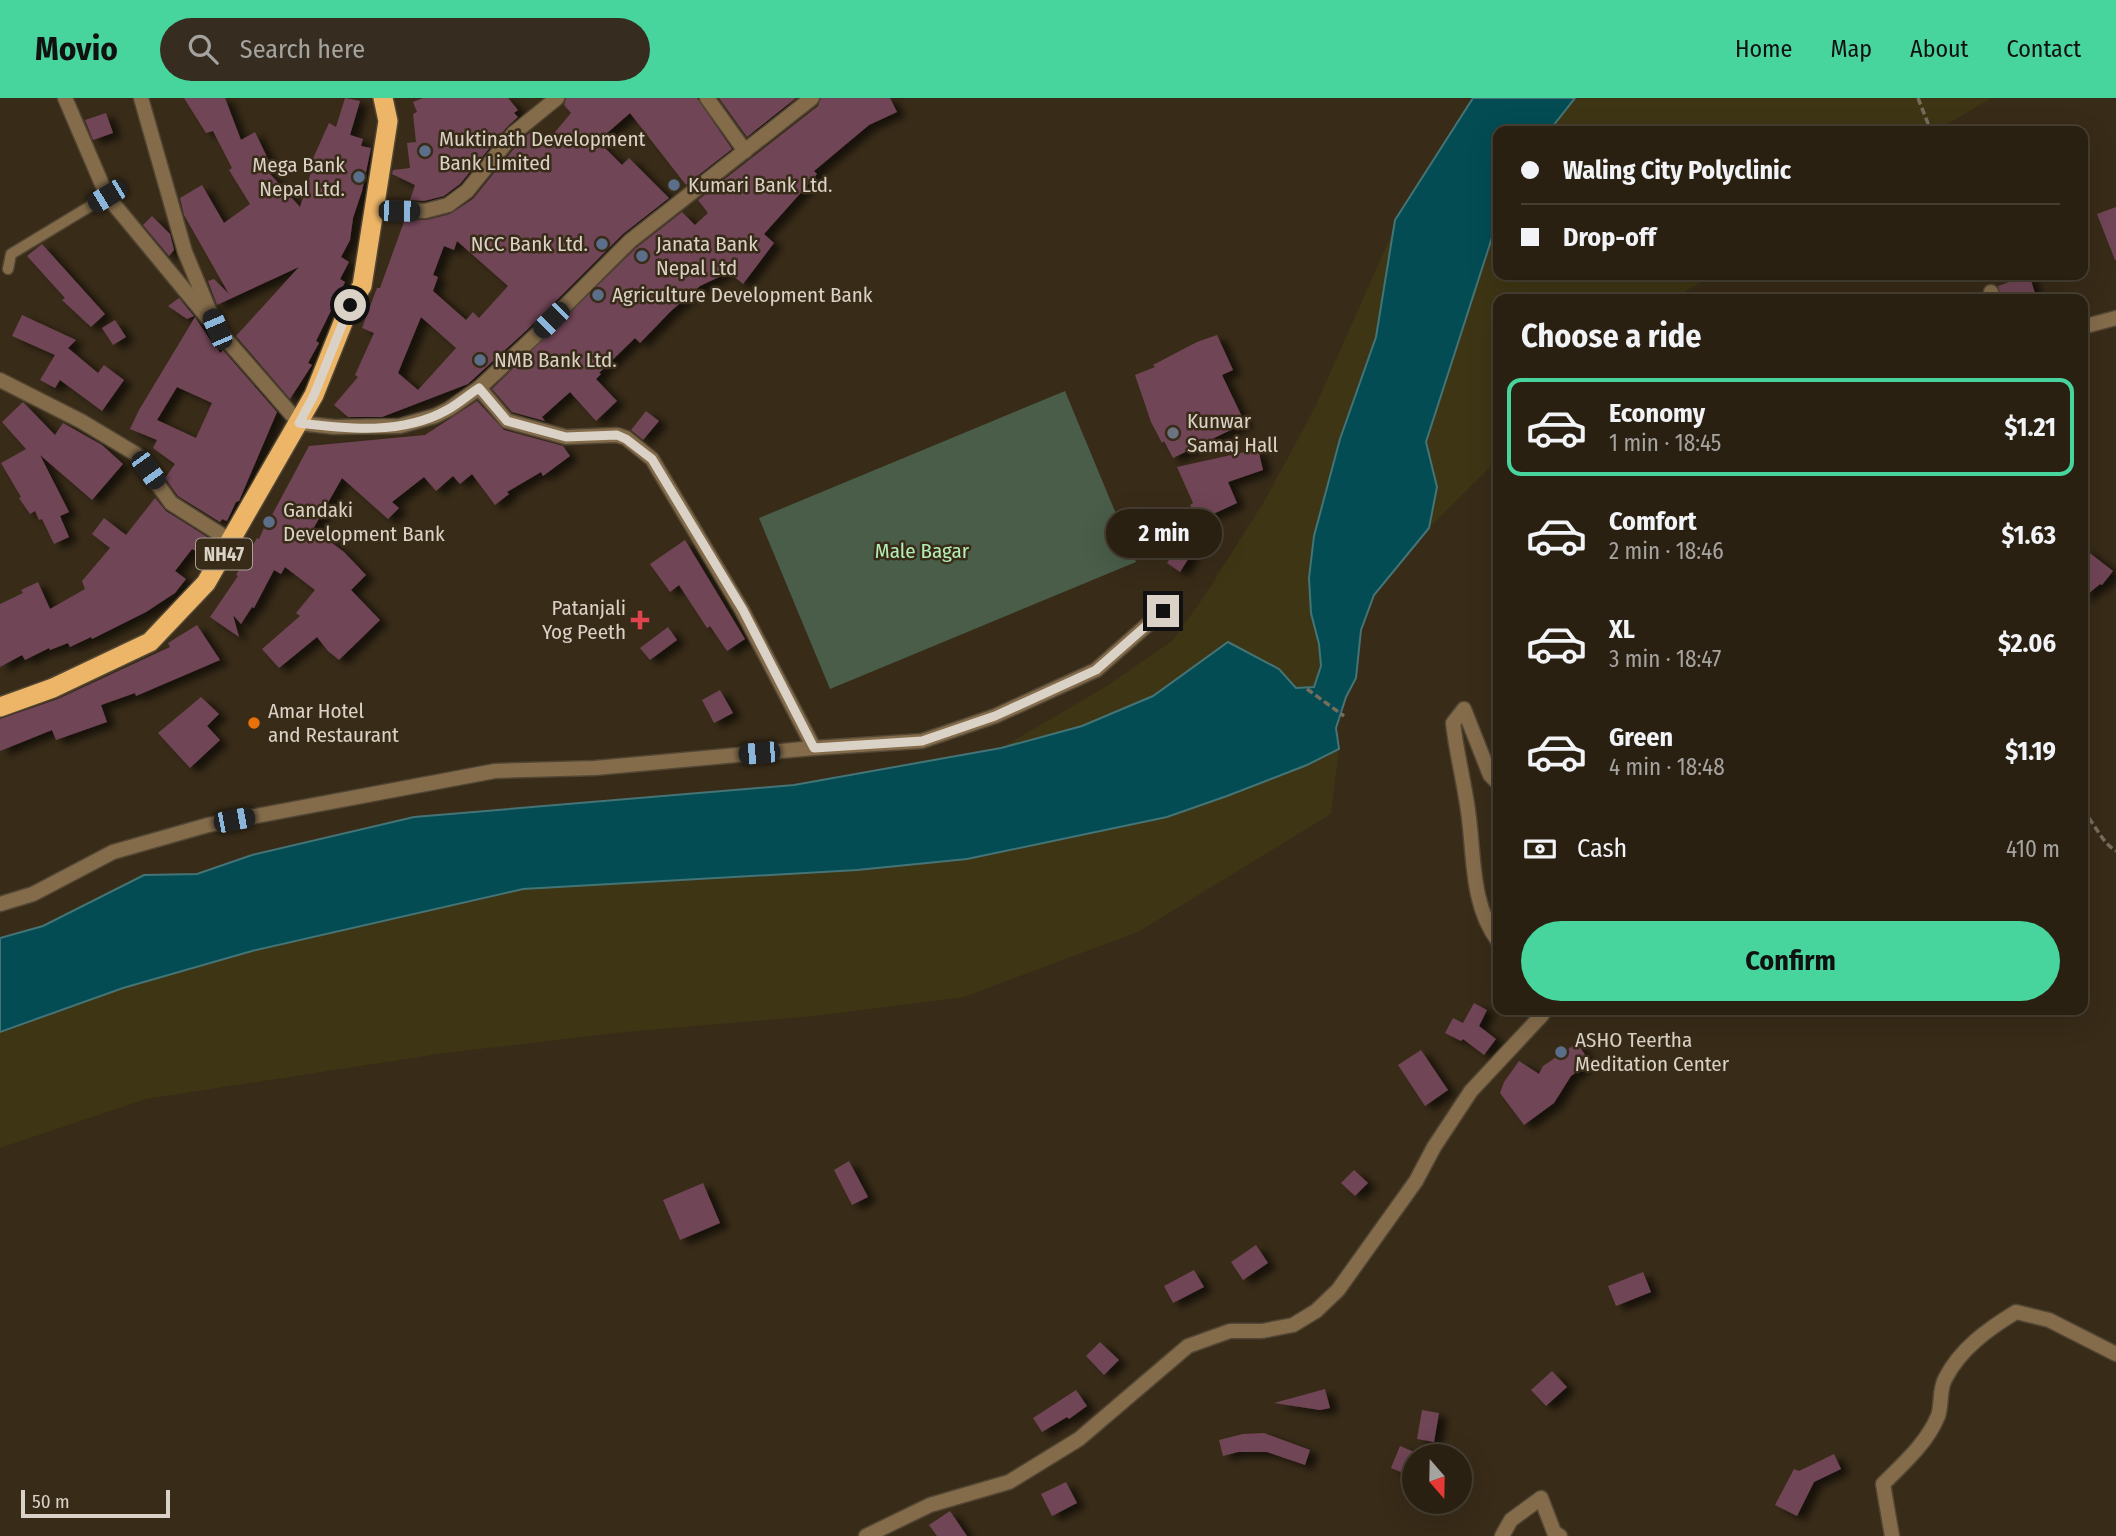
<!DOCTYPE html>
<meta charset="utf-8">
<style>
:root{--surface:#2a2012;--page:#362d20;--text:#f1f3f6;--muted:#a5a39f;--line:#463e32;--accent:#48d49d}
body{margin:0;font-family:"Fira Sans Condensed",sans-serif;background:var(--page);color:var(--text);height:100vh;display:flex;flex-direction:column;font-size:26px;white-space:nowrap}
*{box-sizing:border-box;margin:0}
p{font-size:23px;color:var(--muted)}
.icon{flex:none;width:38px;height:38px;fill:none;stroke:currentColor;stroke-width:2;stroke-linecap:round;stroke-linejoin:round}
.map{position:relative;flex:1;overflow:hidden}
.sheet{position:absolute;left:1493px;top:196px;width:595px;height:721px;display:flex;flex-direction:column;background:var(--surface);border-radius:14px;box-shadow:0 7px 28px #0002,0 0 0 2px var(--line)}
.sheet>*{flex:none}
.hud{position:absolute;left:1493px;top:28px;width:595px;height:154px;border-radius:14px;box-shadow:0 7px 28px #0002,0 0 0 2px var(--line);display:grid;align-content:center;height:154px;padding:0 28px;background:var(--surface)}
.needle{width:46px;rotate:160deg}
.buttons{position:absolute;left:1402px;top:1346px;display:grid;gap:14px}
.buttons a{display:grid;place-items:center;width:70px;height:70px;border-radius:50%;background:var(--surface);box-shadow:0 7px 28px #0002,0 0 0 2px var(--line);font-size:35px}
.scale{position:absolute;left:21px;bottom:18px;width:149px;box-sizing:border-box;padding-left:7px;border:4px solid #dad2c6;border-top:0;font-size:19px;line-height:24px;white-space:nowrap;color:#dad2c6;-webkit-text-stroke:5px #382b18;paint-order:stroke}
.end{position:absolute;width:32px;height:32px;margin:-16px;border:9px solid #dad2c6;background:#111;box-shadow:0 0 0 4px #111}
.from{border-radius:50%}
.bubble{position:absolute;height:49px;border-radius:24px;background:var(--surface);box-shadow:0 7px 28px #0002,0 0 0 2px var(--line);font-size:23px;font-weight:700;line-height:49px;text-align:center}
.car{position:absolute;width:21px;height:42px;margin:-21px -10px;border-radius:9px;box-shadow:0 0 5px 2px #0007;background:linear-gradient(#222 24%,#8ab4d8 0 40%,#222 0 76%,#8ab4d8 0 86%,#222 0)}
.hud b{display:flex;align-items:center;gap:24px;height:66px;font-size:26px}
.hud b+b{border-top:2px solid var(--line)}
.hud i{width:18px;height:18px;background:var(--text)}
ul{padding:0;list-style:none}
li{display:flex;align-items:center;gap:21px;height:98px;margin:0 14px 10px;padding:0 14px;border:4px solid transparent;border-radius:14px}
li div{flex:1}
li b{display:block;font-size:26px}
li em{font-style:normal;font-weight:700}
li.selected{border-color:var(--accent)}
li>.icon{width:63px;height:63px;stroke-width:1.5}
h2{padding:0 28px;font-size:32px;line-height:84px}
.pay{display:flex;align-items:center;gap:18px;height:77px;padding:0 28px;font-size:26px}
.pay p{margin-inline-start:auto}
.button{display:flex;gap:14px;margin-top:auto;padding:14px 28px}
.button a{flex:1;height:80px;border-radius:42px;background:var(--accent);color:#111;font-size:28px;font-weight:700;line-height:80px;text-align:center}
header{display:flex;align-items:center;gap:42px;box-sizing:border-box;height:98px;padding:0 35px;background:var(--accent);color:#111}
header strong{font-size:33px}
nav{display:flex;gap:38px;margin-inline-start:auto;font-size:24px}
.search{width:490px;height:63px;background:var(--page);display:flex;align-items:center;gap:18px;box-sizing:border-box;padding:0 24px;border-radius:38px;color:var(--muted);font-size:26px}
.map>svg:first-child{display:block}
.green{fill:#495d49}
.sand{fill:#3d3514}
.water{fill:#034c54;stroke:#447476;stroke-width:2}
.building{fill:#704556;fill-rule:evenodd;filter:url(#shadow)}
.lines{fill:none;stroke-linecap:round;stroke-linejoin:round}
.service-casing{stroke:#524634;stroke-width:13}
.minor-casing{stroke:#524634;stroke-width:17}
.trunk-casing{stroke:#524634;stroke-width:22}
.path{stroke:#786d5d;stroke-width:3.5;stroke-dasharray:7 3.5;stroke-linecap:butt}
.service{stroke:#846c4b;stroke-width:10}
.minor{stroke:#846c4b;stroke-width:14}
.trunk{stroke:#ecb567;stroke-width:19}
.route{stroke:#dad2c6;stroke-width:9}
.service-dot{fill:#5c6f8a;stroke:#382b18;stroke-width:2.5}
.worship-dot{fill:#6b7280;stroke:#382b18;stroke-width:2.5}
.health-dot{fill:#e0444e;stroke:#382b18;stroke-width:2.5}
.food-dot{fill:#e8710a;stroke:#382b18;stroke-width:2.5}
.labels{text-anchor:middle;dominant-baseline:central;stroke-width:5;stroke-linejoin:round;paint-order:stroke}
.shield{fill:#382b18;stroke:#a9a092;stroke-width:2}
.shield-label{font-size:19px;font-weight:bold;fill:#dad2c6}
.poi-label{font-size:21px;fill:#dad2c6;stroke:#382b18;text-anchor:start}
.park-label{font-size:21px;fill:#b4edb6;stroke:#382b18}
</style>
<header>
<strong>Movio</strong>
<div class="search"><svg class="icon" aria-label="search" viewBox="0 0 24 24"><circle cx="10" cy="10" r="6"/><path d="M15 15l6 6"/></svg>Search here</div>
<nav><a>Home</a><a>Map</a><a>About</a><a>Contact</a></nav>
</header>
<div class="map">
<svg width="2116" height="1438" viewBox="0 0 2116 1438">
<defs>
<filter id="shadow"><feDropShadow dx="8" dy="4.5" stdDeviation="3.5" flood-color="#0009"/></filter>
</defs>
<rect width="100%" height="100%" fill="#382b18"/>
<!-- green -->
<polygon class="green" points="1065,293 1136,464 830,591 759,420"/>
<!-- sand -->
<g class="sand">
<polygon points="1575,0 1992,0 1935,33 1549,33"/>
<polygon points="1498,121 1498,177 1711,177 1674,201 1498,201 1498,361 1429,430 1437,389 1426,345"/>
<polygon points="1393,133 1376,239 1340,341 1314,438 1309,480 1311,515 1319,546 1321,568 1314,589 1296,590 1279,571 1228,544 1153,598 1082,628 1001,650 1105,589 1172,543 1203,500 1265,402 1315,309"/>
<polygon points="1339,651 1331,716 1138,834 964,899 816,918 625,934 445,955 146,1001 0,1050 0,934 123,890 252,853 523,791 857,772 967,761 1167,719 1227,698 1307,667"/>
</g>
<!-- water -->
<polygon class="water" points="1473,0 1575,0 1549,33 1498,33 1498,121 1426,344 1437,389 1429,430 1374,497 1361,532 1356,580 1346,599 1336,630 1339,651 1307,667 1227,698 1167,719 967,761 857,772 523,791 252,853 123,890 0,934 0,840 43,828 144,777 197,776 252,757 414,719 794,687 1001,650 1082,628 1153,598 1228,544 1279,571 1296,590 1314,589 1321,568 1319,546 1311,515 1309,480 1314,438 1340,341 1376,239 1395,122"/>
<!-- building -->
<g class="building">
<polygon points="184,0 225,0 241,42 255,34 269,63 262,67 300,109 313,68 310,67 329,25 336,29 345,0 360,3 350,37 363,41 361,48 371,50 362,93 353,120 350,142 341,159 349,164 340,181 345,184 316,243 319,245 308,265 312,267 290,301 236,238 299,169 217,207 208,183 214,181 229,196 184,117 180,100 202,87 224,125 250,106 229,72 232,70 213,33 206,35"/>
<polygon points="423,0 508,0 518,12 514,15 518,19 507,29 460,86 444,98 424,103 410,102 415,87 392,76 393,72 410,70 407,45 416,44 413,16 417,14 413,4"/>
<path d="M566 0H697L732 51 686 87 630 15 598 43 622 67 629 60 669 100 623 136 528 231 468 286 382 319H348L334 307 358 279 355 277 374 235 362 230 377 190H380L405 121 427 122 450 116 473 101 521 42 532 33 545 46 571 15 564 7ZM457 143 508 188 479 220 473 214 466 222 433 193 438 179 433 177 444 148 454 152ZM421 219 456 250 418 292 398 275Z"/>
<polygon points="719,0 796,0 747,39"/>
<polygon points="821,0 890,0 897,14 869,27 814,73 817,76 805,90 764,136 774,145 743,186 725,171 719,179 700,188 671,213 640,245 635,240 599,275 601,276 596,281 617,303 596,323 570,294 542,319 545,323 512,314 492,291 636,150 682,114 695,127 708,115 698,102 818,8"/>
<polygon points="106,15 113,35 93,42 85,22"/>
<polygon points="2116,109 2116,162 2115,162 2097,116"/>
<polygon points="152,118 170,136 174,152 169,158 143,127"/>
<polygon points="42,146 105,216 91,229 62,202 65,200 27,158"/>
<polygon points="2029,177 2037,201 2002,201 1998,188"/>
<polygon points="179,200 194,218 187,221 168,208"/>
<polygon points="22,217 76,242 68,250 98,275 104,267 124,282 102,313 60,282 55,290 40,282 55,257 12,238"/>
<path d="M195 219 212 245 214 244 220 255 223 252 277 314 239 403 236 404 227 423 222 421 220 424 178 398 165 380 175 366 153 350 157 342 130 331 139 312ZM177 289 212 305 196 340 157 322Z"/>
<polygon points="115,222 126,239 113,247 102,230"/>
<polygon points="1217,237 1233,272 1222,277 1245,325 1173,360 1164,343 1162,345 1151,324 1135,277 1155,269 1153,267 1197,244"/>
<polygon points="477,303 504,332 563,348 570,358 543,378 541,374 507,394 509,396 495,407 472,376 460,386 453,378 436,393 424,379 392,404 399,410 388,421 342,380 313,431 344,454 366,477 351,492 380,522 339,562 328,553 317,539 279,570 262,551 300,518 296,515 315,492 285,469 281,476 274,472 254,510 252,509 241,526 233,517 239,539 210,519 238,478 236,477 257,440 259,441 270,416 272,417 309,348 425,337"/>
<polygon points="23,304 55,337 63,325 102,347 123,366 92,402 40,357 69,414 60,418 69,439 54,446 42,421 39,422 35,413 30,416 19,400 21,399 1,365 26,351 2,324"/>
<polygon points="646,313 659,323 643,342 631,332"/>
<polygon points="1258,351 1263,372 1228,384 1237,405 1198,423 1190,407 1193,405 1177,369"/>
<polygon points="155,400 166,413 212,442 205,457 192,451 175,473 186,481 175,495 146,514 92,541 91,539 70,549 68,545 50,552 49,550 25,562 22,557 0,569 0,506 23,495 21,492 38,484 50,511 85,491 82,483 110,450 92,436 104,420 126,437"/>
<polygon points="685,442 745,541 727,553 710,528 707,530 679,487 670,494 650,466"/>
<polygon points="1180,444 1194,452 1180,474 1167,465"/>
<polygon points="2082,449 2113,473 2102,487 2100,486 2082,501"/>
<polygon points="197,527 220,562 136,598 135,595 101,607 107,624 56,642 52,632 0,653 0,621 58,601 170,549 168,545"/>
<polygon points="668,529 677,542 650,562 640,550"/>
<polygon points="720,592 733,615 714,625 702,602"/>
<polygon points="201,599 219,616 207,628 220,642 190,670 158,635"/>
<polygon points="1474,905 1487,912 1479,928 1496,941 1484,957 1463,941 1461,943 1445,935 1453,920 1463,925"/>
<polygon points="1577,945 1590,964 1571,978 1554,1005 1524,1027 1500,995 1504,984 1519,963 1539,976 1543,968"/>
<polygon points="1421,952 1448,992 1425,1008 1398,967"/>
<polygon points="849,1063 868,1099 852,1107 834,1072"/>
<polygon points="1354,1072 1368,1085 1355,1098 1341,1085"/>
<polygon points="703,1085 720,1125 680,1142 663,1102"/>
<polygon points="1256,1147 1268,1165 1243,1182 1231,1164"/>
<polygon points="1194,1172 1204,1189 1173,1205 1164,1188"/>
<polygon points="1643,1174 1651,1194 1616,1208 1608,1188"/>
<polygon points="1100,1244 1119,1262 1104,1277 1086,1258"/>
<polygon points="1552,1273 1567,1289 1546,1308 1531,1292"/>
<polygon points="1325,1291 1330,1310 1320,1312 1274,1305"/>
<polygon points="1076,1292 1087,1308 1069,1321 1067,1319 1042,1334 1033,1320"/>
<polygon points="1422,1312 1439,1315 1434,1344 1417,1341"/>
<polygon points="1264,1335 1310,1352 1305,1367 1267,1354 1238,1354 1223,1358 1219,1342 1243,1336"/>
<polygon points="1400,1348 1417,1355 1414,1358 1408,1377 1391,1370"/>
<polygon points="1834,1356 1841,1371 1814,1384 1797,1418 1775,1407 1794,1371 1799,1373"/>
<polygon points="1066,1384 1077,1405 1052,1418 1041,1396"/>
<polygon points="950,1413 967,1438 937,1438 929,1427"/>
</g>
<g class="lines">
<defs>
<polyline id="service" points="8,171 11,156 107,98"/>
<g id="minor">
<polyline points="65,0 107,98 207,219"/>
<polyline points="141,0 185,154 217,231 299,325 334,329 400,328 435,318 449,311 479,290 535,238 630,143 812,0"/>
<polyline points="707,0 745,53"/>
<polyline points="375,110 425,113 448,107 467,93 514,35 557,0"/>
<polyline points="1991,194 1993,201"/>
<polyline points="2082,229 2116,220"/>
<polyline points="0,282 81,323 136,356 171,405 231,443"/>
<polyline points="479,290 507,323 566,339 617,337 626,340 652,361 742,512 814,650"/>
<path d="M1498 685 1490 677 1464 611 1453 625C1456 652 1463 679 1467 706 1475 752 1469 804 1498 843"/>
<polyline points="0,806 33,796 113,754 208,727 495,673 595,670 814,650 922,643 995,618 1096,572 1163,513"/>
<polyline points="866,1438 930,1407 1009,1384 1079,1341 1188,1248 1230,1233 1262,1233 1293,1227 1316,1213 1338,1192 1416,1083 1434,1049 1471,993 1542,917 1540,912"/>
<polyline points="1502,1438 1511,1422 1541,1400 1554,1434 1560,1438"/>
<path d="M1892 1438 1883 1386C1903 1366 1927 1345 1938 1318 1942 1307 1939 1292 1945 1281 1960 1251 1988 1231 2016 1214L2049 1222 2116 1256"/>
</g>
<polyline id="trunk" points="0,609 53,590 150,544 206,485 314,297 350,207 362,188 388,23 383,0"/>
</defs>
<!-- service casing -->
<use href="#service" class="service-casing"/>
<!-- minor casing -->
<use href="#minor" class="minor-casing"/>
<!-- trunk casing -->
<use href="#trunk" class="trunk-casing"/>
<!-- path -->
<g class="path">
<polyline points="1918,0 1931,33"/>
<polyline points="1307,591 1344,618"/>
<path d="M2082 712C2095 725 2101 744 2116 753"/>
</g>
<!-- service -->
<use href="#service" class="service"/>
<!-- minor -->
<use href="#minor" class="minor"/>
<!-- trunk -->
<use href="#trunk" class="trunk"/>
</g>
<g class="lines">
<!-- route -->
<path class="route" d="M350 207 314 297 299 325C348 331 402 337 447 312 458 306 468 297 479 290L507 323 566 339 617 337 626 341 652 361 743 512 814 650 922 643 995 618 1096 572 1163 513"/>
</g>
<!-- markers -->
<g class="service-dot">
<circle cx="425" cy="53" r="7"/>
<circle cx="359" cy="79" r="7"/>
<circle cx="674" cy="87" r="7"/>
<circle cx="602" cy="146" r="7"/>
<circle cx="642" cy="158" r="7"/>
<circle cx="598" cy="197" r="7"/>
<circle cx="480" cy="262" r="7"/>
<circle cx="269" cy="424" r="7"/>
<circle cx="1561" cy="954" r="7"/>
</g>
<circle class="worship-dot" cx="1173" cy="335" r="7"/>
<path class="health-dot" d="M636.5 511.5h7v7h7v7h-7v7h-7v-7h-7v-7h7z"/>
<circle class="food-dot" cx="254" cy="625" r="7"/>
<g class="labels">
<!-- shield labels -->
<rect class="shield" x="196" y="440.5" width="56" height="31" rx="5"/>
<g class="shield-label">
<text x="224" y="456">NH47</text>
</g>
<!-- poi labels -->
<g class="poi-label">
<text x="439" y="41">Muktinath Development<tspan x="439" dy="24">Bank Limited</tspan></text>
<text x="345" y="67" text-anchor="end">Mega Bank<tspan x="345" dy="24">Nepal Ltd.</tspan></text>
<text x="688" y="87">Kumari Bank Ltd.</text>
<text x="588" y="146" text-anchor="end">NCC Bank Ltd.</text>
<text x="656" y="146">Janata Bank<tspan x="656" dy="24">Nepal Ltd</tspan></text>
<text x="612" y="197">Agriculture Development Bank</text>
<text x="494" y="262">NMB Bank Ltd.</text>
<text x="1187" y="323">Kunwar<tspan x="1187" dy="24">Samaj Hall</tspan></text>
<text x="283" y="412">Gandaki<tspan x="283" dy="24">Development Bank</tspan></text>
<text x="626" y="510" text-anchor="end">Patanjali<tspan x="626" dy="24">Yog Peeth</tspan></text>
<text x="268" y="613">Amar Hotel<tspan x="268" dy="24">and Restaurant</tspan></text>
<text x="1575" y="942">ASHO Teertha<tspan x="1575" dy="24">Meditation Center</tspan></text>
</g>
<!-- park labels -->
<g class="park-label">
<text x="922" y="453">Male Bagar</text>
</g>
</g>
</svg>
<div class="buttons">
<a><svg class="needle" viewBox="-14 -14 28 28"><path d="M0-13l5 13h-10z" fill="#e53935"/><path d="M0 13l5-13h-10z" fill="#a5a39f"/></svg></a>
</div>
<div class="scale">50 m</div>
<i class="end from" style="left:350px;top:207px"></i>
<i class="end" style="left:1163px;top:513px"></i>
<div class="bubble" style="left:1106px;top:411px;width:116px">2 min</div>
<i class="car" style="left:107px;top:98px;rotate:239deg"></i>
<i class="car" style="left:399px;top:113px;rotate:91deg"></i>
<i class="car" style="left:551px;top:222px;rotate:225deg"></i>
<i class="car" style="left:217px;top:231px;rotate:337deg"></i>
<i class="car" style="left:148px;top:372px;rotate:144deg"></i>
<i class="car" style="left:759px;top:655px;rotate:265deg"></i>
<i class="car" style="left:234px;top:722px;rotate:79deg"></i>
<div class="hud">
<b><i class="from"></i>Waling City Polyclinic</b>
<b><i></i>Drop-off</b>
</div>
<section class="sheet">
<h2>Choose a ride</h2>
<ul>
<li class="selected"><svg class="icon" aria-label="car" viewBox="0 0 24 24"><path d="M5 17H2v-5l4-1 3-4h7l3 4 3 1v5h-3M9 17h6M6 11h13"/><circle cx="7" cy="17" r="2"/><circle cx="17" cy="17" r="2"/></svg><div><b>Economy</b><p>1 min · 18:45</p></div><em>$1.21</em></li>
<li><svg class="icon" aria-label="car" viewBox="0 0 24 24"><path d="M5 17H2v-5l4-1 3-4h7l3 4 3 1v5h-3M9 17h6M6 11h13"/><circle cx="7" cy="17" r="2"/><circle cx="17" cy="17" r="2"/></svg><div><b>Comfort</b><p>2 min · 18:46</p></div><em>$1.63</em></li>
<li><svg class="icon" aria-label="car" viewBox="0 0 24 24"><path d="M5 17H2v-5l4-1 3-4h7l3 4 3 1v5h-3M9 17h6M6 11h13"/><circle cx="7" cy="17" r="2"/><circle cx="17" cy="17" r="2"/></svg><div><b>XL</b><p>3 min · 18:47</p></div><em>$2.06</em></li>
<li><svg class="icon" aria-label="car" viewBox="0 0 24 24"><path d="M5 17H2v-5l4-1 3-4h7l3 4 3 1v5h-3M9 17h6M6 11h13"/><circle cx="7" cy="17" r="2"/><circle cx="17" cy="17" r="2"/></svg><div><b>Green</b><p>4 min · 18:48</p></div><em>$1.19</em></li>
</ul>
<div class="pay"><svg class="icon" aria-label="cash" viewBox="0 0 24 24"><path d="M3 7h18v10H3z"/><circle cx="12" cy="12" r="2"/></svg>Cash<p>410 m</p></div>
<div class="button"><a>Confirm</a></div>
</section>
</div>
